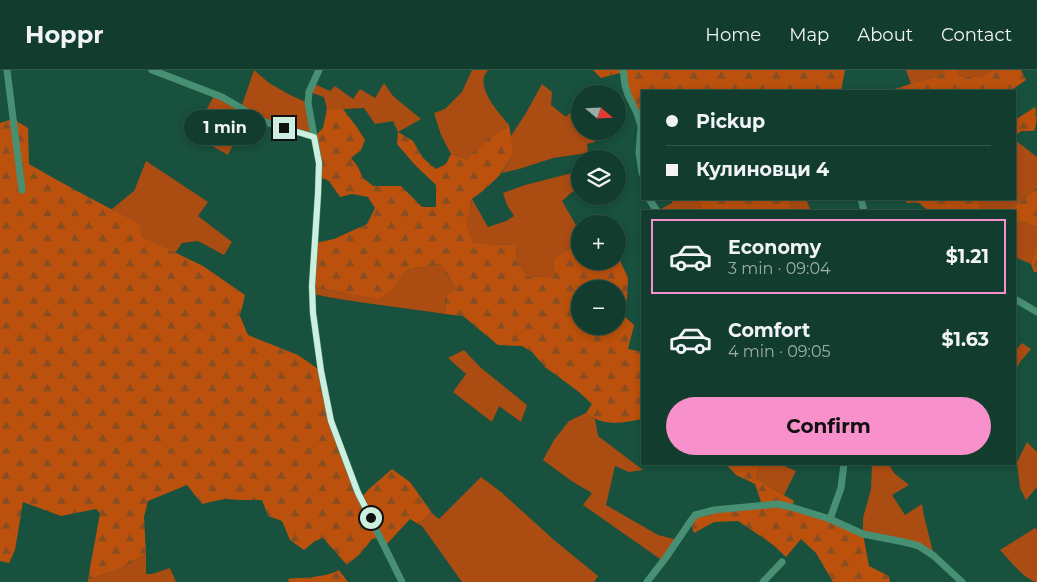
<!DOCTYPE html>
<meta charset="utf-8">
<style>
:root{--surface:#123d2e;--page:#1f483a;--text:#f1f3f6;--muted:#9caeaa;--line:#31564a;--accent:#f890cb}
body{margin:0;font-family:Montserrat,sans-serif;background:var(--page);color:var(--text);height:100vh;display:flex;flex-direction:column;font-size:19px;white-space:nowrap}
*{box-sizing:border-box;margin:0}
p{font-size:16px;color:var(--muted)}
.icon{flex:none;width:28px;height:28px;fill:none;stroke:currentColor;stroke-width:2;stroke-linecap:round;stroke-linejoin:round}
.map{position:relative;flex:1;overflow:hidden}
.panel{position:absolute;left:641px;top:140px;width:375px;height:255px;display:flex;flex-direction:column;background:var(--surface);border-radius:0px;box-shadow:0 2px 8px #0003,0 0 0 1px var(--line)}
.panel>*{flex:none}
.top-card{position:absolute;left:641px;top:20px;width:375px;height:110px;border-radius:0px;box-shadow:0 2px 8px #0003,0 0 0 1px var(--line);display:grid;align-content:center;height:110px;padding:0 25px;background:var(--surface)}
.needle{width:32px;rotate:109deg}
.buttons{position:absolute;left:571px;top:15px;display:grid;gap:10px}
.buttons a{display:grid;place-items:center;width:55px;height:55px;border-radius:50%;background:var(--surface);box-shadow:0 2px 8px #0003,0 0 0 1px var(--line);font-size:25px}
.end{position:absolute;width:22px;height:22px;margin:-11px;border:6px solid #ccefdf;background:#111;box-shadow:0 0 0 2px #111}
.from{border-radius:50%}
.bubble{position:absolute;height:35px;border-radius:18px;background:var(--surface);box-shadow:0 2px 8px #0003,0 0 0 1px var(--line);font-size:16px;font-weight:700;line-height:35px;text-align:center}
.top-card b{display:flex;align-items:center;gap:18px;height:48px;font-size:19px}
.top-card b+b{border-top:1px solid var(--line)}
.top-card i{width:12px;height:12px;background:var(--text)}
ul{padding:9px 0 0;list-style:none}
li{display:flex;align-items:center;gap:15px;height:75px;margin:0 10px 8px;padding:0 15px;border:2px solid transparent;border-radius:0px}
li div{flex:1}
li b{display:block;font-size:19px}
li em{font-style:normal;font-weight:700}
li.current{border-color:var(--accent)}
li>.icon{width:45px;height:45px;stroke-width:1.5}
.button{display:flex;gap:10px;margin-top:auto;padding:10px 25px}
.button a{flex:1;height:58px;border-radius:30px;background:var(--accent);color:#111;font-size:20px;font-weight:700;line-height:58px;text-align:center}
header{display:flex;align-items:center;gap:30px;box-sizing:border-box;height:70px;padding:0 25px;background:var(--surface);border-bottom:1px solid var(--line)}
header strong{font-size:24px}
nav{display:flex;gap:28px;margin-inline-start:auto;font-size:18px}
.map>svg:first-child{display:block}
.green{fill:#ab4c13}
.forest{fill:url(#forest-firs);fill-rule:evenodd}
.lines{fill:none;stroke-linecap:round;stroke-linejoin:round}
.street{stroke:#479074;stroke-width:7}
.route{stroke:#ccefdf;stroke-width:6}
</style>
<header>
<strong>Hoppr</strong>
<nav><a>Home</a><a>Map</a><a>About</a><a>Contact</a></nav>
</header>
<div class="map">
<svg width="1037" height="512" viewBox="0 0 1037 512">
<defs>
<pattern id="forest-firs" width="22" height="20" patternUnits="userSpaceOnUse" patternTransform="scale(1.25)"><rect width="22" height="20" fill="#bb510c"/><path d="M5 1l3.5 6h-7zM16 11l3.5 6h-7z" fill="#894d22"/></pattern>
</defs>
<rect width="100%" height="100%" fill="#18513d"/>
<!-- green -->
<g class="green">
<polygon points="254,0 269,13 290,25 308,33 314,67 265,52 241,39 239,62 228,85 193,65 215,24 241,38"/>
<path d="M472 0H488C488 0 484 6 484 7 480 23 500 44 509 55 493 65 479 75 467 89L451 84 441 65 434 43 445 39 462 22Z"/>
<polygon points="906,0 945,0 944,4 911,14"/>
<polygon points="957,0 994,0 980,7 957,7"/>
<polygon points="312,13 330,21 335,16 353,29 360,19 375,28 384,13 393,26 421,49 398,62 393,51 375,54 364,38 343,39 327,39 324,27 309,22"/>
<polygon points="542,14 552,22 551,35 566,47 580,32 580,61 593,61 595,72 587,74 588,83 553,88 519,99 502,103 512,86 511,66 526,43"/>
<path d="M1015 70 1037 87V118L1010 140C1005 141 988 143 983 140 980 138 979 133 978 129H1015Z"/>
<polygon points="146,91 208,132 198,146 232,172 224,185 198,171 182,173 175,183 141,166 112,139 134,121"/>
<polygon points="580,101 580,120 572,122 562,131 580,162 573,177 554,188 553,206 525,207 517,191 516,174 495,175 473,174 467,155 472,129 488,157 506,151 514,146 507,135 503,123 525,115"/>
<polygon points="673,129 698,129 702,141 657,141 672,133"/>
<polygon points="791,129 806,129 811,141 789,141"/>
<polygon points="1023,152 1037,157 1037,172 1031,194 1015,187 1015,154"/>
<path d="M440 194 456 219 446 224 445 244C401 237 356 233 313 224L312 216 344 223 392 220 407 200Z"/>
<polygon points="1022,273 1031,279 1020,292 1015,301 1015,281"/>
<polygon points="464,280 480,297 527,335 521,352 499,336 492,352 453,322 466,304 448,288"/>
<polygon points="586,343 595,349 598,366 643,400 629,402 615,396 606,435 658,465 678,470 663,491 583,435 592,423 573,412 543,390 554,370 569,351"/>
<polygon points="1027,372 1037,382 1037,417 1026,430 1020,418 1017,392"/>
<polygon points="760,394 780,394 796,401 784,425 756,408"/>
<polygon points="872,394 889,394 894,403 909,415 892,425 905,445 922,434 924,446 934,486 919,476 863,464 863,448 871,419"/>
<polygon points="481,407 501,422 554,470 598,506 594,512 462,512 422,456 418,454 432,443 439,449"/>
<path d="M1035 458 1037 460V512C1025 511 1009 489 1000 480Z"/>
<polygon points="146,484 146,504 152,504 170,498 176,512 88,512 88,509 116,501"/>
</g>
<!-- forest -->
<g class="forest">
<polygon points="593,0 845,0 841,21 642,21 642,57 641,56 624,2 601,8"/>
<polygon points="945,0 957,0 958,7 980,7 994,0 1021,0 1026,10 1010,21 890,21 891,20 944,4"/>
<path d="M1035 37C1037 44 1037 54 1034 61H1022L1015 65V50Z"/>
<path d="M327 39H343L356 56 365 70 361 80 351 88 358 97 363 108 373 116H401L422 137H436V115L415 95 397 74 398 62 413 71 423 88 436 99 446 94 451 84 467 89C479 75 493 65 509 55L512 72V86L500 105 484 120 472 129 467 155 473 173 495 175 516 174 517 191 526 207 553 206 554 188 573 177 580 162V191H618V186L628 208 627 228 623 245 634 255 628 279 642 282 641 311 642 312V349C622 353 604 357 586 343L592 334 579 322 545 297 532 282 522 276 498 275 463 246 445 244 446 224 456 219 440 194 407 200 392 220 379 229 344 223 312 216 315 173 334 169 367 154 375 138 368 127 352 124 340 127 329 111 318 106 314 67 323 58ZM580 219H618V256H580Z"/>
<path d="M13 49 28 58 29 94C66 116 105 135 142 156L141 166 203 196 245 225 240 246 248 265 298 285 321 301 331 351 361 428 369 419 392 399 410 412 432 443 418 454 410 449 385 476 380 468 372 469 361 483 347 495 323 468 315 471 304 480 290 470 282 451 268 446 262 430H242L224 429 202 434 187 415 148 431 144 447 146 484 116 501 88 509 100 443 96 439 61 446 23 432 15 480 9 493 0 491V53Z"/>
<polygon points="1037,118 1037,157 1023,152 1015,154 1015,141 1005,141 1010,140"/>
<polygon points="698,129 791,129 789,141 702,141"/>
<polygon points="906,129 978,129 981,139 985,141 929,141 919,133 907,133"/>
<polygon points="1037,172 1037,202 1034,202 1031,194"/>
<polygon points="726,394 760,394 756,408 794,431 792,437 863,464 869,496 889,506 890,512 833,512 816,483 801,469 786,487 772,474 738,451 714,452 694,463 690,452 695,445 762,435 755,414 736,405"/>
<path d="M339 500 348 512H289L288 509C304 507 326 508 339 500Z"/>
</g>
<g class="lines">
<!-- street -->
<g class="street">
<polyline points="7,0 22,120"/>
<polyline points="152,0 222,27 265,52 314,67"/>
<polyline points="319,0 309,22 308,33 319,93 318,124 312,216 313,243 321,301 331,351 358,423 402,512"/>
<polyline points="623,0 625,15 628,25 637,43 641,56 639,83 642,103"/>
<polyline points="649,129 657,141"/>
<polyline points="861,129 864,141"/>
<polyline points="1015,229 1037,242"/>
<polyline points="830,449 841,418 844,394"/>
<polyline points="647,512 667,486 690,452 695,445 714,440 777,434 791,437 830,449 863,464 904,472 919,476 934,486 962,512"/>
<polyline points="763,512 782,492"/>
</g>
</g>
<g class="lines">
<!-- route -->
<polyline class="route" points="284,58 314,67 319,93 318,124 312,216 313,243 321,301 331,351 358,423 371,448"/>
</g>
</svg>
<div class="buttons">
<a><svg class="needle" viewBox="-14 -14 28 28"><path d="M0-13l5 13h-10z" fill="#e53935"/><path d="M0 13l5-13h-10z" fill="#9caeaa"/></svg></a>
<a><svg class="icon" aria-label="layers" viewBox="0 0 24 24"><path d="M12 4l9 5-9 5-9-5zM3 14l9 5 9-5"/></svg></a>
<a>+</a>
<a>−</a>
</div>
<i class="end from" style="left:371px;top:448px"></i>
<i class="end" style="left:284px;top:58px"></i>
<div class="bubble" style="left:184px;top:40px;width:82px">1 min</div>
<div class="top-card">
<b><i class="from"></i>Pickup</b>
<b><i></i>Кулиновци 4</b>
</div>
<section class="panel">
<ul>
<li class="current"><svg class="icon" aria-label="car" viewBox="0 0 24 24"><path d="M5 17H2v-5l4-1 3-4h7l3 4 3 1v5h-3M9 17h6M6 11h13"/><circle cx="7" cy="17" r="2"/><circle cx="17" cy="17" r="2"/></svg><div><b>Economy</b><p>3 min · 09:04</p></div><em>$1.21</em></li>
<li><svg class="icon" aria-label="car" viewBox="0 0 24 24"><path d="M5 17H2v-5l4-1 3-4h7l3 4 3 1v5h-3M9 17h6M6 11h13"/><circle cx="7" cy="17" r="2"/><circle cx="17" cy="17" r="2"/></svg><div><b>Comfort</b><p>4 min · 09:05</p></div><em>$1.63</em></li>
</ul>
<div class="button"><a>Confirm</a></div>
</section>
</div>
